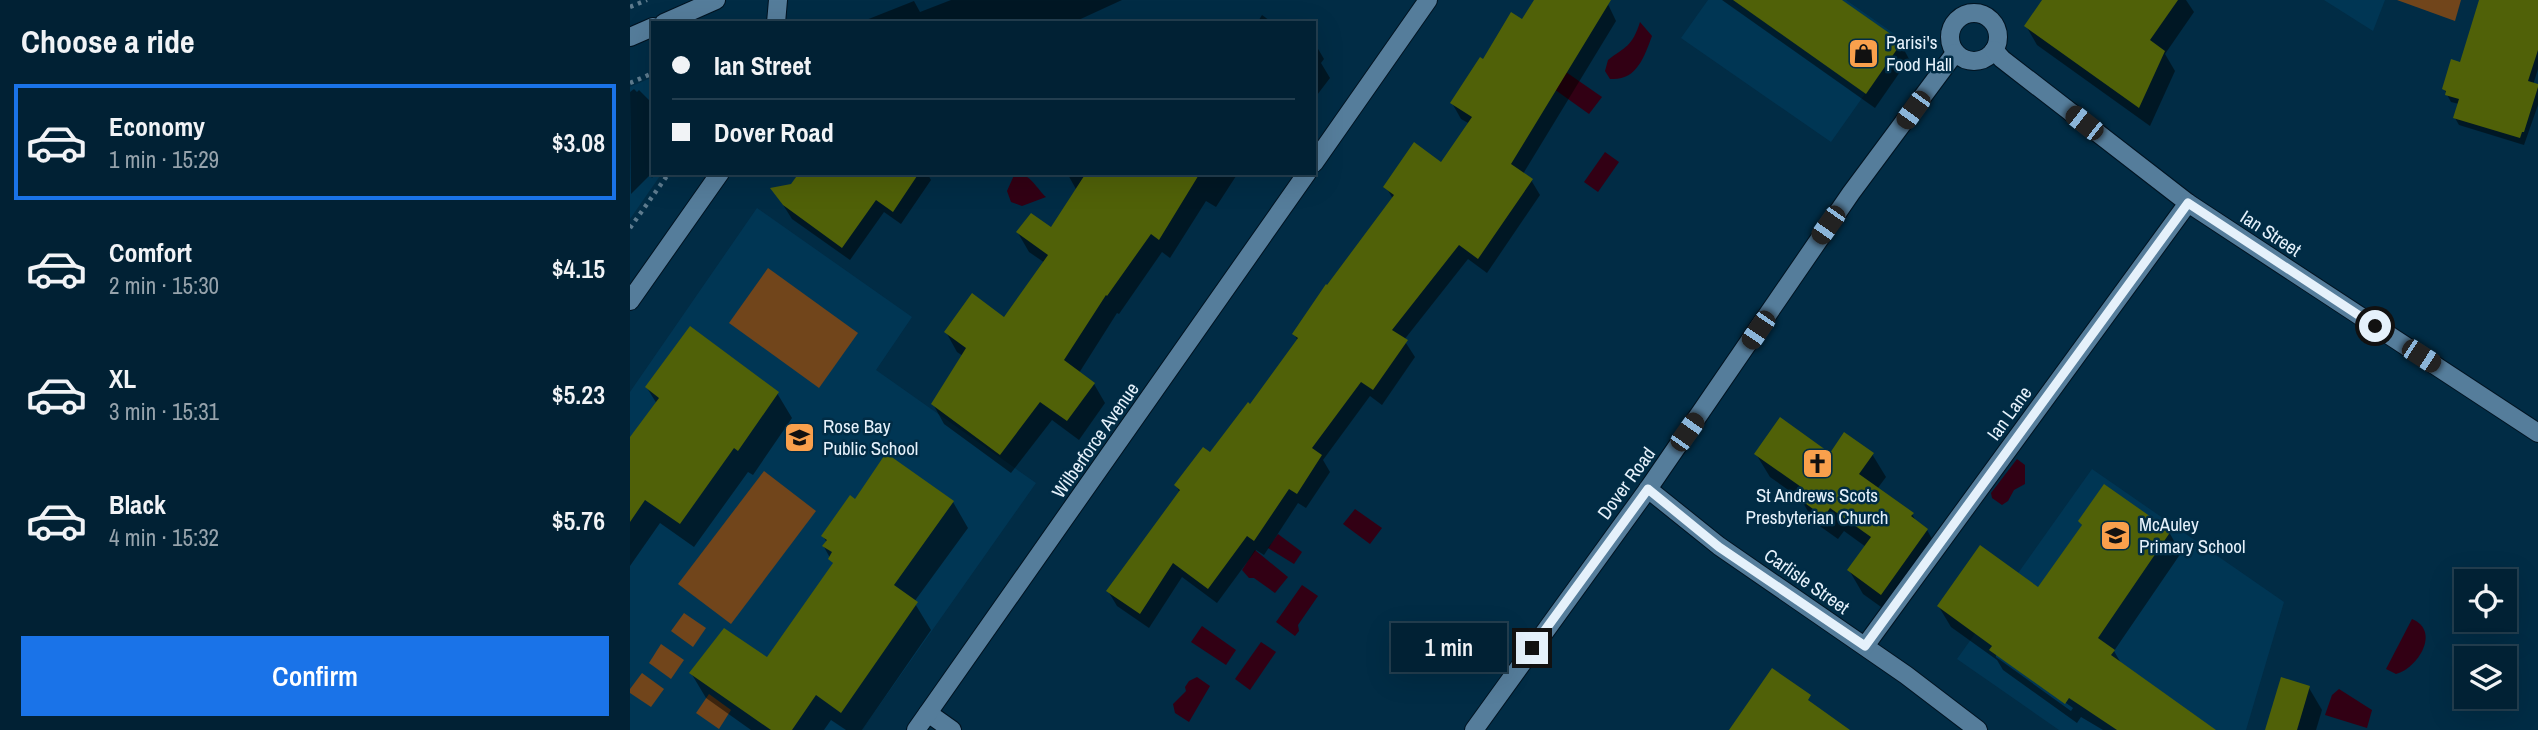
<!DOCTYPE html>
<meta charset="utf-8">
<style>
:root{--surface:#012134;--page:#0f2e40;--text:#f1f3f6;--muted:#96a3ac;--line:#233e4f;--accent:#1a73e8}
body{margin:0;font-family:"Archivo Narrow",sans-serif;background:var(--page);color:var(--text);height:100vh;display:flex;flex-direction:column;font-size:26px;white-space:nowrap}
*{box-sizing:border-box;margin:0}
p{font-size:23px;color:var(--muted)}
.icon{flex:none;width:38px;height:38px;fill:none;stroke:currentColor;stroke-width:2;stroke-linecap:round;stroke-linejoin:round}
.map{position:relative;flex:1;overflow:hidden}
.panel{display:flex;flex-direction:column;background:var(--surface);width:630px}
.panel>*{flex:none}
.guide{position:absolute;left:21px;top:21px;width:665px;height:154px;border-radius:0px;box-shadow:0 7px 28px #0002,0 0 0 2px var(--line);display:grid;align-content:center;height:154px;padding:0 21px;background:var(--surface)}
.tools{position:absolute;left:1824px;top:569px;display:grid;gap:14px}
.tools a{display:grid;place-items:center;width:63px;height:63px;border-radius:0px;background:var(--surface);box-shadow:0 7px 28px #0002,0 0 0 2px var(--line);font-size:35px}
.end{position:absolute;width:32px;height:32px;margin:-16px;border:9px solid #e5f1fb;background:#111;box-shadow:0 0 0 4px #111}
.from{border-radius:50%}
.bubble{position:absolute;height:49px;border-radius:0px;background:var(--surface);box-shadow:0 7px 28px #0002,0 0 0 2px var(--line);font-size:23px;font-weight:600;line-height:49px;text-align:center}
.car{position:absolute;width:21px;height:42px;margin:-21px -10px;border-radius:9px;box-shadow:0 0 5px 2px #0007;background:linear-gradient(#222 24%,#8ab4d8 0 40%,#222 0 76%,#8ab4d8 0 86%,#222 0)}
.guide b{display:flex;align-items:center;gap:24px;height:66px;font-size:26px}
.guide b+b{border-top:2px solid var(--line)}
.guide i{width:18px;height:18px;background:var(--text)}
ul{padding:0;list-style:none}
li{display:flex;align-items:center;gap:21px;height:116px;margin:0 14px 10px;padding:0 7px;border:4px solid transparent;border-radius:0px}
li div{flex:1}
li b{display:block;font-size:26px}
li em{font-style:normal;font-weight:600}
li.current{border-color:var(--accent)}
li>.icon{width:63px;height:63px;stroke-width:1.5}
h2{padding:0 21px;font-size:32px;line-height:84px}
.cta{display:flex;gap:14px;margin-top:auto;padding:14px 21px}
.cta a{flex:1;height:80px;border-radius:0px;background:var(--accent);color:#fff;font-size:28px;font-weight:600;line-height:80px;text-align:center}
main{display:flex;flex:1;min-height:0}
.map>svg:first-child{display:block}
.built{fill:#003654}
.green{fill:#71451b}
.water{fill:#320014}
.shadow{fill:#0007;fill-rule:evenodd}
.building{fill:#506108}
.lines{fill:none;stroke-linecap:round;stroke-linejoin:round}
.minor-casing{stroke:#011321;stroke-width:20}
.path{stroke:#5d7b8e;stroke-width:4.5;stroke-dasharray:3.5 5;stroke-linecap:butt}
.minor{stroke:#557d9b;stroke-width:18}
.route{stroke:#e5f1fb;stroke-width:9}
.labels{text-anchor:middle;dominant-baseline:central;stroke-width:5;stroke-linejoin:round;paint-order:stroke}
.poi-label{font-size:19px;fill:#e5f1fb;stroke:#012c45;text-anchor:start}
.street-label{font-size:19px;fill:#e5f1fb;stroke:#012c45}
</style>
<main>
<section class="panel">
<h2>Choose a ride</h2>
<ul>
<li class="current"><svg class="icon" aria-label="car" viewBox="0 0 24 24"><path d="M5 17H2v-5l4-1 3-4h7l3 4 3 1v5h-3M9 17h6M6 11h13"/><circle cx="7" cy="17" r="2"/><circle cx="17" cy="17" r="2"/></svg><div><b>Economy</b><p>1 min · 15:29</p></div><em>$3.08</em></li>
<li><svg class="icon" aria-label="car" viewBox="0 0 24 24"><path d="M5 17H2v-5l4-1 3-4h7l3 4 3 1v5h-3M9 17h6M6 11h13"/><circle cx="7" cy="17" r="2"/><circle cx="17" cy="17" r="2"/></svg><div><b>Comfort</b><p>2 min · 15:30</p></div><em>$4.15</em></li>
<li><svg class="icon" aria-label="car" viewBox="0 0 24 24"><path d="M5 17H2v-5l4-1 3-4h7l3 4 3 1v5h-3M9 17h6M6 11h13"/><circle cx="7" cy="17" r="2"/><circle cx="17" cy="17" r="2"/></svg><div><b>XL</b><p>3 min · 15:31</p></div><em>$5.23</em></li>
<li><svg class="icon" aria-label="car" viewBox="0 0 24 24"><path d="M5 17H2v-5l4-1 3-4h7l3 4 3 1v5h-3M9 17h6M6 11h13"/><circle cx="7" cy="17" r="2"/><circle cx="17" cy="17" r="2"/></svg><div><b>Black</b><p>4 min · 15:32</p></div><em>$5.76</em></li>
</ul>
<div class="cta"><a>Confirm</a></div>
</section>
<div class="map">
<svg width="1908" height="730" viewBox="0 0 1908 730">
<rect width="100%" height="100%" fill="#012c45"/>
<!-- built -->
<g class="built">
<polygon points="1078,0 1216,0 1273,40 1201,142 1051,38"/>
<polygon points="1694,0 1755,0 1743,31"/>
<polygon points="23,77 23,173 32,173 0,219 0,87"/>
<polygon points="127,208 282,317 246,370 406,483 232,730 0,730 0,392"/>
<polygon points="1462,469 1654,602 1616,730 1429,730 1327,659"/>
</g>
<!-- green -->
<g class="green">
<polygon points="1767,0 1831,0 1825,21"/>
<polygon points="138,268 228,333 189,388 99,323"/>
<polygon points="134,471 186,511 101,624 48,584"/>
<polygon points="54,613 76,628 63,647 41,631"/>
<polygon points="31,644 54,660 41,679 19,663"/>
<polygon points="12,673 34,689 21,707 0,693 0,689"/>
<polygon points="79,694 101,710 89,729 66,713"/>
</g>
<!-- water -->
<g class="water">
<path d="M1010 22 1022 36C1014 57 1007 81 980 79L975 71 978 60C996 46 1002 47 1010 22Z"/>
<polygon points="936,72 972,97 959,114 924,89"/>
<polygon points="975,152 989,162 968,192 954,182"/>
<path d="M385 173C400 173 407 189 416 197L392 206 381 202 377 191Z"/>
<polygon points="1387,459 1395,465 1395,484 1384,490 1378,501 1372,505 1362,498 1361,493"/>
<polygon points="725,509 752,528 740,544 713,524"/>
<polygon points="648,534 672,552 664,564 638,548"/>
<polygon points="625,550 658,577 645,593 624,578 619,578 612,570"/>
<polygon points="672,585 688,596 668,625 669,631 665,636 646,622"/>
<path d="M1782 619C1811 631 1788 668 1766 674L1756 669Z"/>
<polygon points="572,626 606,650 596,665 561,642"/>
<polygon points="631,642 646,652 620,690 605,679"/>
<polygon points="567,677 580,686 559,722 545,713 543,704 556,691 555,687 559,681"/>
<polygon points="1709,689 1742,710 1737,728 1695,715 1702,695"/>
</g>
<!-- shadow -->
<g class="shadow">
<polygon points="321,0 492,0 442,23 238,23 236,20 284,1 290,12"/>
<polygon points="906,0 976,0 986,21 893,174 901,180 910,195 857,273 838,259 774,340 785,357 752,405 740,396 693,460 700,472 676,508 668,503 634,555 626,550 587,603 552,577 519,628 487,606 478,591 550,493 546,485 581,454 620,406 668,341 664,334 763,199 756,187 812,165 840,124 831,119 822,103 854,62 893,22"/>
<polygon points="1092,0 1209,0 1271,44 1279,59 1245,108"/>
<polygon points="1414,0 1556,0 1564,12 1535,54 1545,71 1520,126 1407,45 1396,26"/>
<polygon points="1850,0 1908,0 1908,69 1903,85 1908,87 1908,105 1894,145 1829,125 1825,118 1829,104 1821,102 1814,89 1831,64"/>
<polygon points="632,15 643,23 627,23"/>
<polygon points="684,42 694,59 691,63 700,78 684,99"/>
<polygon points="4,89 7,92 9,90 23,104 23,173 26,173 22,178 20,175 1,194 0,92"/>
<polygon points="171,173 297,173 301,180 271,224 254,212 220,260 162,219 143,189 162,185"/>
<polygon points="437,173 608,173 586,207 576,201 540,258 532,252 489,314 487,313 449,373 464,384 475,403 449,440 422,420 381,473 314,424 303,404 333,356 327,352 316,332 375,319 415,263 399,252 388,233 422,229 447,191"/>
<polygon points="17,388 147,393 162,418 123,475 118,472 64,547 30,523 0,566 0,440 27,404"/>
<polygon points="1126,454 1242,454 1256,477 1247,489 1282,514 1287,523 1297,530 1310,553 1265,617 1233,594 1219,570 1236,547 1214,531 1208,539 1184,522 1171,499 1140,477"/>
<polygon points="323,502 338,528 284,602 301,630 232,730 216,730 201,720 194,730 121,730 76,698 61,673 137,659 204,565 194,547 197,543 193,536"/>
<path d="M1450 522 1539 532 1551 553 1484 651 1492 665 1583 730H1473L1451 717 1447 723 1373 670 1367 660 1321 627 1309 607 1408 589 1453 527ZM1366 653 1443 708 1441 711 1366 657Z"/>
<polygon points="1679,688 1692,710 1686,730 1637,730"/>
</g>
<!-- building -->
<g class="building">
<polygon points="904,0 981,0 881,164 903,179 848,259 829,245 762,330 778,340 743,390 731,382 682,448 692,455 667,494 659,489 624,541 617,536 578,589 543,563 510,614 476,591 550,490 544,485 573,447 580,452 618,402 620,404 668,338 662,334 696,284 697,285 764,195 753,187 784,142 811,162 842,117 820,103 850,57 853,59 881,12 892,19"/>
<polygon points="1103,0 1212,0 1272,42 1236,94"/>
<polygon points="1412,0 1548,0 1520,40 1535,51 1509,108 1394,26"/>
<polygon points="1849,0 1908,0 1908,50 1898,81 1908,84 1908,87 1894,132 1892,132 1890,138 1823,118 1829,99 1815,95 1816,91 1812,89 1821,59 1830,62"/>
<polygon points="169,173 289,173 263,212 246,200 212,248 153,205 140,188 161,184"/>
<polygon points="456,173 570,173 529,240 521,234 477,296 476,295 434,360 465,383 437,421 410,402 370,455 301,404 336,348 314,332 342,293 374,317 418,255 386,232 401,213 421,227"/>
<polygon points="60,326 149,392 108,451 104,448 50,524 15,500 0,522 0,437 29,398 15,387"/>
<polygon points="1150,417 1200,453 1214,432 1244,453 1229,474 1284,513 1281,516 1298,529 1251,595 1217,570 1241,537 1200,508 1194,517 1168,498 1174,489 1124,454"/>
<polygon points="256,453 324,501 264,585 288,602 211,713 186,695 162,730 141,730 59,673 94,628 137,657 203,563 198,559 202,552 192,546 197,540 191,536 220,495 225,499"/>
<polygon points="1474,484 1541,531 1468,638 1485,650 1481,655 1586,730 1487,730 1439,698 1435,704 1359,650 1362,646 1307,606 1350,545 1408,587 1452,525 1448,521"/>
<polygon points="1142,668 1181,695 1178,700 1220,730 1099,730"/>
<polygon points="1651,677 1680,686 1667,730 1635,730"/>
</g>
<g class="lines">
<defs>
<g id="minor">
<circle cx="1344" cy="37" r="24"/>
<polyline points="34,23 86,0"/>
<polyline points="146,23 148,0"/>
<polyline points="0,37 23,27"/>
<polyline points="1364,50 1372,59 1558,203 1908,433"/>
<polyline points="684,163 798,0"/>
<polyline points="0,301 90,173"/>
<polyline points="1018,489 1089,546 1276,675 1348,730"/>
<polyline points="1235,646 1558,203"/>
<polyline points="298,713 322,730"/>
<polyline points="286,730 677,173"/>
<polyline points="844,730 1018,489 1221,193 1325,53"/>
</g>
</defs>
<!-- minor casing -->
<use href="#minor" class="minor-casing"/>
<!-- path -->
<g class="path">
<polyline points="0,7 17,0"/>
<polyline points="0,83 23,73"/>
<polyline points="0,228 39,173"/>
</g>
<!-- minor -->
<use href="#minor" class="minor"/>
</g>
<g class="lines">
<!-- route -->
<polyline class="route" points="902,648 1018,489 1089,547 1235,646 1558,203 1745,326"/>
</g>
<!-- icons -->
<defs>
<symbol id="shop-square" viewBox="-11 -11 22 22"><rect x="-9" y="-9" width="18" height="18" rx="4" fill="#f9a04c" stroke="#012c45"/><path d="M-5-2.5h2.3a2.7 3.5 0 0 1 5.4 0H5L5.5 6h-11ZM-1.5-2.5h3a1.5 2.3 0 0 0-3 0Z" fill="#111"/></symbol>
<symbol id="school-square" viewBox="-11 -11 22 22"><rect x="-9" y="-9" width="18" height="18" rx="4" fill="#f9a04c" stroke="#012c45"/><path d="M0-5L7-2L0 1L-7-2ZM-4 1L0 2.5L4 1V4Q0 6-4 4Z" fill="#111"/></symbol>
<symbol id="church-square" viewBox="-11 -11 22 22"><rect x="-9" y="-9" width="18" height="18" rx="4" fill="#f9a04c" stroke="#012c45"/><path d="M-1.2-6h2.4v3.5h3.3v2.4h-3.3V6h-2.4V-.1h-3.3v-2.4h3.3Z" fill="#111"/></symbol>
</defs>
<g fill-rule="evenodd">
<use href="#shop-square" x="1216" y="36" width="35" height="35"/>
<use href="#school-square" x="152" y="420" width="35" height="35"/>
<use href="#church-square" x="1170" y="446" width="35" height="35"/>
<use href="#school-square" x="1468" y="518" width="35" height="35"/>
</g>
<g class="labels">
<!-- poi labels -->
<g class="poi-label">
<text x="1256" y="42">Parisi's<tspan x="1256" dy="22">Food Hall</tspan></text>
<text x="193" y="426">Rose Bay<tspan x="193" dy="22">Public School</tspan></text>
<text x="1187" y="495" text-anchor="middle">St Andrews Scots<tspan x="1187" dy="22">Presbyterian Church</tspan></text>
<text x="1509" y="524">McAuley<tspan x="1509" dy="22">Primary School</tspan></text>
</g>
<!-- street labels -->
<g class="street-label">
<text transform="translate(1641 233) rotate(33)">Ian Street</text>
<text transform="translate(1379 413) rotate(-54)">Ian Lane</text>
<text transform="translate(465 440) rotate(-55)">Wilberforce Avenue</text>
<text transform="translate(996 483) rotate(-54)">Dover Road</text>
<text transform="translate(1177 581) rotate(35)">Carlisle Street</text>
</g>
</g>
</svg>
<div class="tools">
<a><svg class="icon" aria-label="locate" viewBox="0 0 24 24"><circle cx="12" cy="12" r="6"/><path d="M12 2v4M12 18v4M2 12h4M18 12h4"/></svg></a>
<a><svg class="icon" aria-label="layers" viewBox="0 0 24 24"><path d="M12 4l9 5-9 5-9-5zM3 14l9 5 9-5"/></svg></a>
</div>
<i class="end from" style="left:1745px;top:326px"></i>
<i class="end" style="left:902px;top:648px"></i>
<div class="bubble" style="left:761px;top:623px;width:116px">1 min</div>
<i class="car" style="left:1283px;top:110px;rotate:216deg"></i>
<i class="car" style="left:1454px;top:123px;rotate:308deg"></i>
<i class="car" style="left:1198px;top:225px;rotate:215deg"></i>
<i class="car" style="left:1128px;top:330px;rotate:214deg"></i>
<i class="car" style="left:1791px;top:356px;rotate:123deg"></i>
<i class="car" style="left:1057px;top:432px;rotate:35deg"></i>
<div class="guide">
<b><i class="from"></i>Ian Street</b>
<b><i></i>Dover Road</b>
</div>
</div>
</main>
